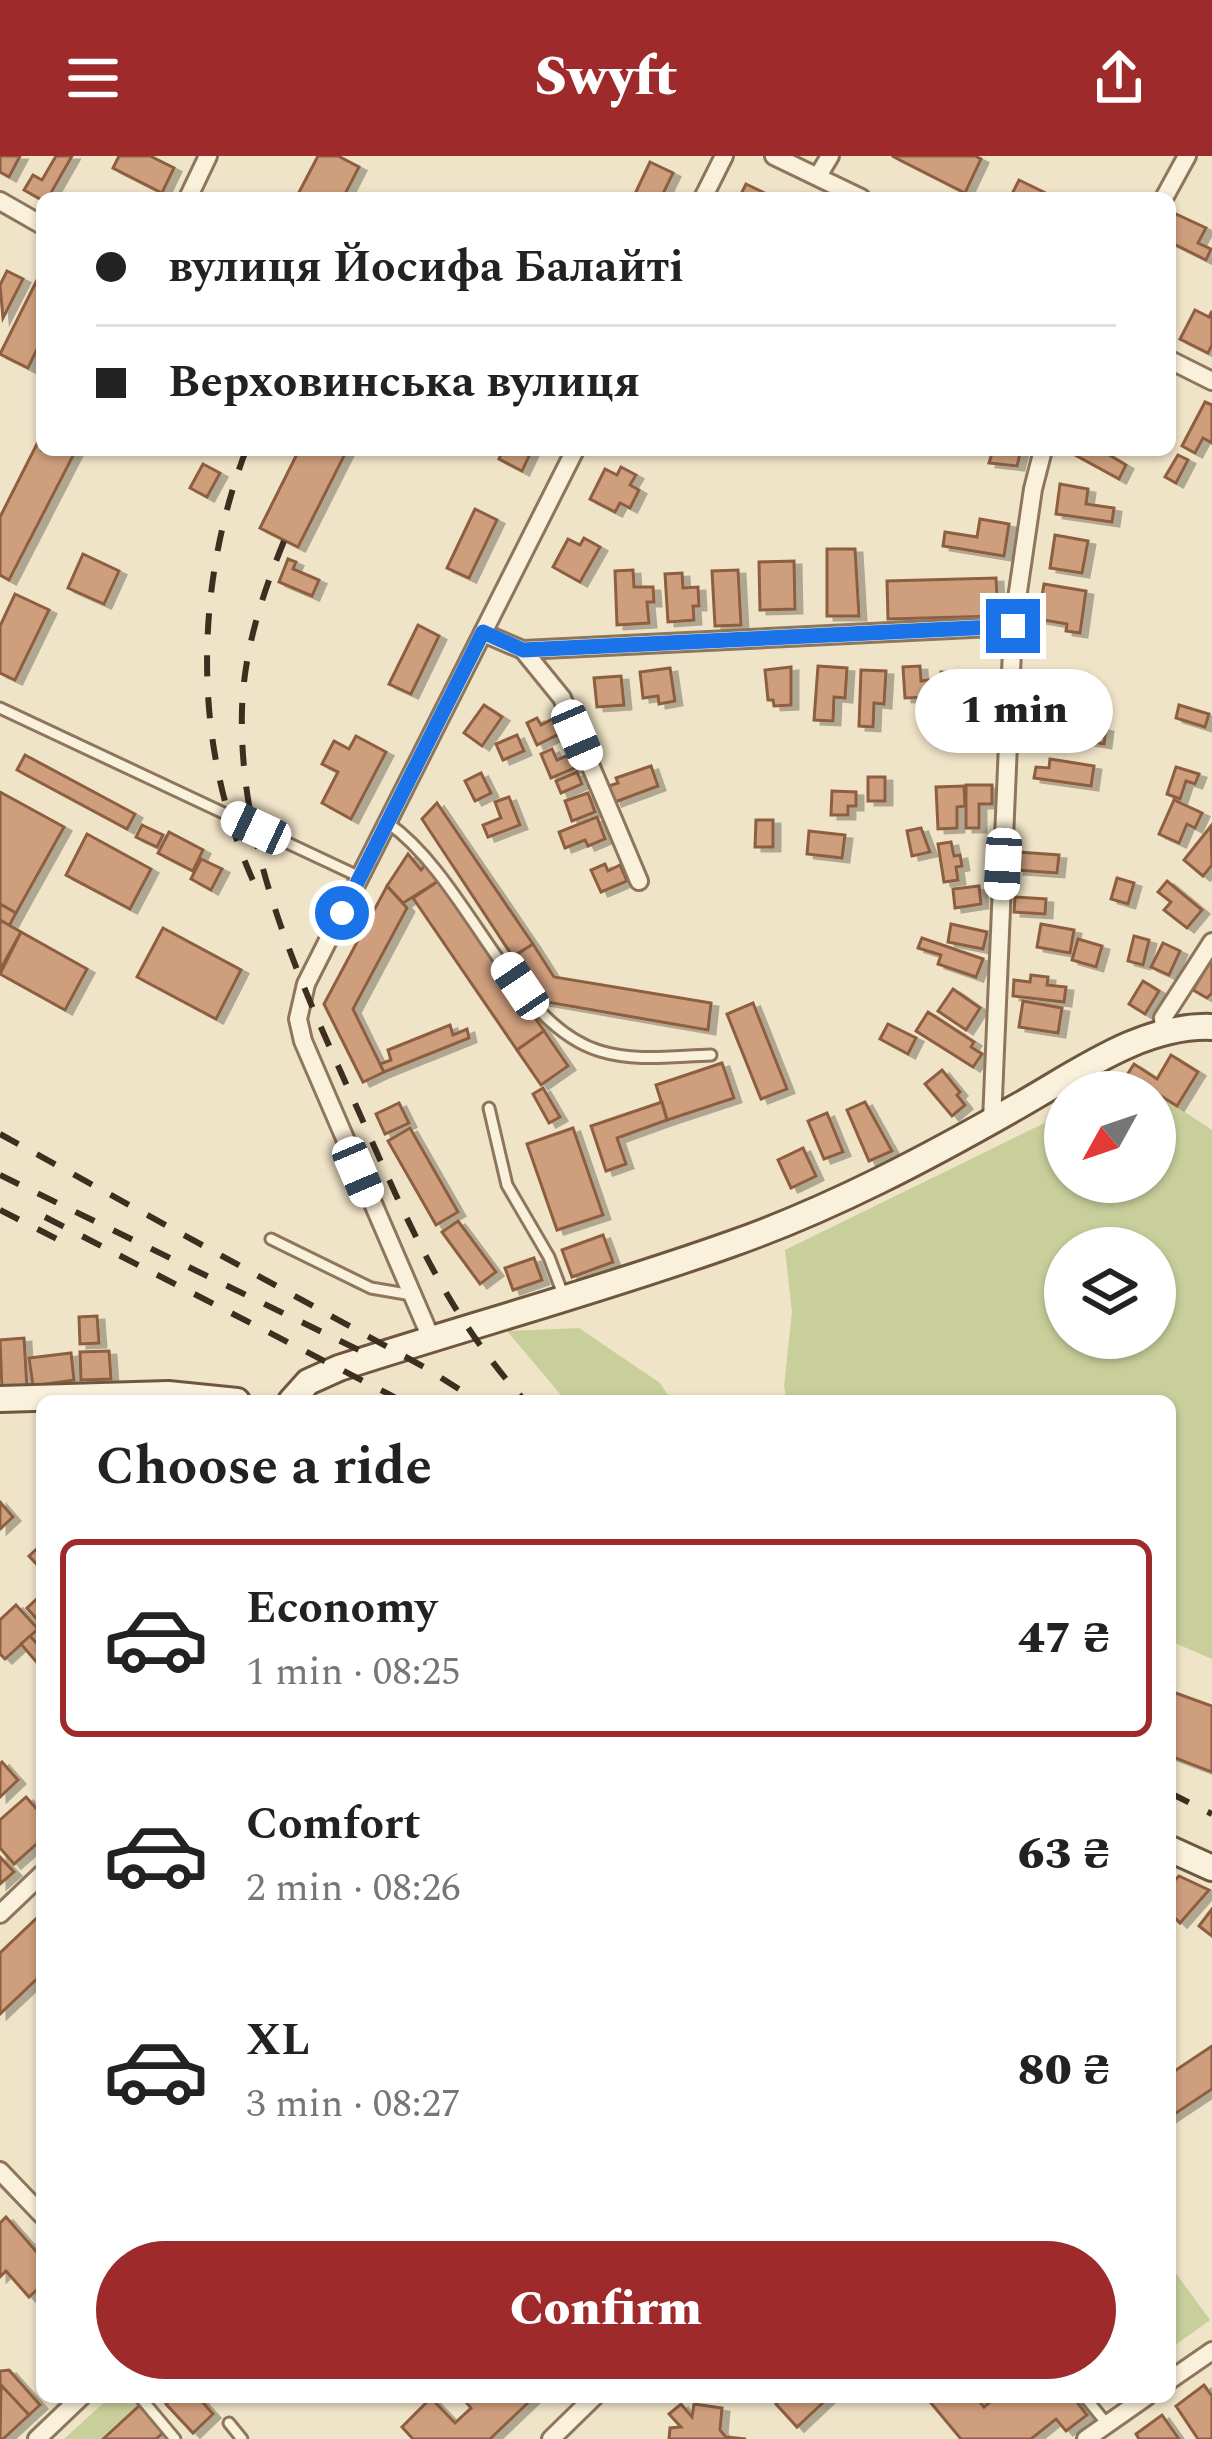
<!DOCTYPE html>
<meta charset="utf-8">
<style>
:root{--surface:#fff;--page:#f2f2f2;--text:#222;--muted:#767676;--line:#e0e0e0;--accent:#9e2a2b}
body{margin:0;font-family:Spectral,serif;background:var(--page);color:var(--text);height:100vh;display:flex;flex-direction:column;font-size:45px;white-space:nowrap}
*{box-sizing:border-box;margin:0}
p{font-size:39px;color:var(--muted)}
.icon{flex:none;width:66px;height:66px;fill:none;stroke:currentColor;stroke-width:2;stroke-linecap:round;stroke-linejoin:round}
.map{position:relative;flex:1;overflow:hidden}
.details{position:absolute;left:36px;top:1239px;width:1140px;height:1008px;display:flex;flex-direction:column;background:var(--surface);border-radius:18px;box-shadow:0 3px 9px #0004}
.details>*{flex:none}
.top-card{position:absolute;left:36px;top:36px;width:1140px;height:264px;border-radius:18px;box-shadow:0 3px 9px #0004;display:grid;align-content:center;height:264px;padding:0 60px;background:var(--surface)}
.needle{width:78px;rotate:230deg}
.fabs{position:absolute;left:1044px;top:915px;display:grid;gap:24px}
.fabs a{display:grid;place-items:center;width:132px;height:132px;border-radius:50%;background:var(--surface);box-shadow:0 3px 9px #0004;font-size:60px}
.end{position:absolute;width:54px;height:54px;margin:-27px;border:15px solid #1a73e8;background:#fff;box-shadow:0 0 0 6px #fff}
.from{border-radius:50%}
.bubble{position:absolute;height:84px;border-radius:42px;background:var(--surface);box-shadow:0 3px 9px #0004;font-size:39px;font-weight:800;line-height:84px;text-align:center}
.car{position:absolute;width:36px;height:72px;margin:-36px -18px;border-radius:15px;box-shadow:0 0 9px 3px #0007;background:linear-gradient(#fff 24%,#345 0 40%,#fff 0 76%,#345 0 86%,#fff 0)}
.top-card b{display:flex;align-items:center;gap:42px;height:114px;font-size:45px}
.top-card b+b{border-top:3px solid var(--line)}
.top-card i{width:30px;height:30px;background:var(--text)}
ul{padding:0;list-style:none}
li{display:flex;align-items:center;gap:36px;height:198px;margin:0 24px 18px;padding:0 36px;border:6px solid transparent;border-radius:18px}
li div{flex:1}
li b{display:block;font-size:45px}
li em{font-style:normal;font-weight:800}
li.active{border-color:var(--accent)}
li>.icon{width:108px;height:108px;stroke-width:1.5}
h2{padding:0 60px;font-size:54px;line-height:144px}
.action{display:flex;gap:24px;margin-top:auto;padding:24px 60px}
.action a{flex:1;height:138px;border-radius:72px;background:var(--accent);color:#fff;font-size:48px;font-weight:800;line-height:138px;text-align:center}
header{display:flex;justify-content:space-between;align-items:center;height:156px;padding:0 60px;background:var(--accent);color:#fff;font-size:54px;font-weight:800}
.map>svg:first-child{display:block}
.green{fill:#c9cf9b;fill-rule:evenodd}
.building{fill:#cf9f7d;stroke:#8d5f41;stroke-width:3;filter:url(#shadow)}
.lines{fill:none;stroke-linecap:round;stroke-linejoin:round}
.lane-casing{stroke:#8d765c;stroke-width:15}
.street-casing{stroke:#8d765c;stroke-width:22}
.secondary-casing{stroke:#6f573f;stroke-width:30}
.lane{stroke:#faf1dc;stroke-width:9}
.street{stroke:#faf1dc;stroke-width:16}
.secondary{stroke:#faf1dc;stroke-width:24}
.rail{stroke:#3d2e20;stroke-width:6;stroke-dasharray:21 21;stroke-linecap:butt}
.route{stroke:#1a73e8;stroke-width:15}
</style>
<header><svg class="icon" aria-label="menu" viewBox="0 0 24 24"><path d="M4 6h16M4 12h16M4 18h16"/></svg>Swyft<svg class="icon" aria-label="share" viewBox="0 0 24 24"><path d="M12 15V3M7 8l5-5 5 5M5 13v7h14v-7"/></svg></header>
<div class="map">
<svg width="1212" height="2283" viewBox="0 0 1212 2283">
<defs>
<filter id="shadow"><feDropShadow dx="7" dy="4" stdDeviation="0" flood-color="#0004"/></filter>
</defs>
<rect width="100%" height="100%" fill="#f0e4c8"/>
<!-- green -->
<g class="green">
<path d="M1155 936 1212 974V1503L1170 1485V1245H787L784 1230 792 1156 785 1094 1065 957V1026H1155ZM1065 1092H1155V1182H1065Z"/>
<polygon points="579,1172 660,1227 672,1245 566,1245 507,1175"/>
<polygon points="1170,2109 1210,2164 1170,2193"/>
<polygon points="110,2241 132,2241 139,2248 100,2283 64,2283"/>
</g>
<!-- building -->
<g class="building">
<polygon points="0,0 20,0 9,21 0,16"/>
<polygon points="56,0 72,0 48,42 42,44 24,34 33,19 42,24"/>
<polygon points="119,0 150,0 174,12 162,37 113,12"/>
<polygon points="318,0 338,0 359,11 343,42 296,42"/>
<polygon points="892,0 975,0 981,3 965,37"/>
<polygon points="650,6 673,17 661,42 633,42"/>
<polygon points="1019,24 1056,42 1010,42"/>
<polygon points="746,28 775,42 739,42"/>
<polygon points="1176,58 1206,72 1198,87 1211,93 1206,104 1170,86 1170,70"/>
<polygon points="42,114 42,183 28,212 0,198"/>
<polygon points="7,115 23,123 3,162 0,129"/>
<polygon points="1195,154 1209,161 1212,155 1212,189 1208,197 1180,183"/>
<polygon points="1205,246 1212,249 1212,287 1203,282 1195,297 1182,290"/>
<polygon points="42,278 42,294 76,294 9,424 0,419 0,361"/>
<polygon points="299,294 347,294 298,391 260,372"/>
<polygon points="503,294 532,294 522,315 499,303"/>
<polygon points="993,294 1021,294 1017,310 989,307"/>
<polygon points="1066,294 1101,294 1126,309 1119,323"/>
<polygon points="1178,299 1188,304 1176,327 1165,321"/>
<polygon points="203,308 220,317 207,341 190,332"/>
<polygon points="621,311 636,319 630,329 639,334 630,352 620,347 615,356 590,343 605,313 617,319"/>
<polygon points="1060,328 1088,333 1086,348 1114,352 1112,366 1056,358"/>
<polygon points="475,353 497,364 469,422 447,412"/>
<polygon points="980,363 1009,368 1004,400 943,390 945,376 977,381"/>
<polygon points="1055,379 1088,385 1082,417 1050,412"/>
<polygon points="584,382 600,391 580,426 553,411 568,383 580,389"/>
<polygon points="827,393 855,393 859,460 827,460"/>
<polygon points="83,398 119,415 104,448 68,432"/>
<polygon points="288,403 296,406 293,413 319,424 312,440 279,426"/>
<polygon points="794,405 795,453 760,454 759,406"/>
<polygon points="633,414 634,431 653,431 654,446 647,446 649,467 617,469 615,415"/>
<polygon points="738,414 741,469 715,470 712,415"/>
<polygon points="682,417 683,432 698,431 699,450 693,450 694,464 668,466 665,418"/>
<polygon points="996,422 998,460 888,463 887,425"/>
<polygon points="1044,428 1086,435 1080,477 1066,475 1067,468 1038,463"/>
<polygon points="15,438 49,454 15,524 0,517 0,470"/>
<polygon points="418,469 439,480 411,538 389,528"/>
<polygon points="818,510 847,512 845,542 834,541 833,565 814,564"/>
<polygon points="920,510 921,525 928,524 929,541 905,542 903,511"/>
<polygon points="791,511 791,549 774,550 773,544 768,544 765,514"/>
<polygon points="670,512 675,545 659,548 658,540 643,542 640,516"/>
<polygon points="861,514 886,515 884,548 874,547 873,571 859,570"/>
<polygon points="941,516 994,520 992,537 940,533"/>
<polygon points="621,520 624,549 597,551 594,522"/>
<polygon points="484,549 502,561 482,590 464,577"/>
<polygon points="1179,549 1209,558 1205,571 1176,562"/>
<polygon points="1057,555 1085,559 1084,568 1106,572 1104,588 1028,575 1031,556 1056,560"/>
<polygon points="971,559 985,561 985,565 991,566 989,578 941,574 942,561 971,564"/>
<polygon points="556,561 563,576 537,589 527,567 537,562 541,569"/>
<polygon points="517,579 524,595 503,604 496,588"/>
<polygon points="356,580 386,596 351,663 322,647 338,616 322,608 334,585 349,593"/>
<polygon points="552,593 557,604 571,598 577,611 551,622 541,598"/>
<polygon points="25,599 135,658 127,673 17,614"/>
<polygon points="1050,603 1094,610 1091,630 1034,622 1036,611 1049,612"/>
<polygon points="651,610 658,630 615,646 609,630 618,627 616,622"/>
<polygon points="1176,611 1199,618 1195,628 1186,625 1180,643 1167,638"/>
<polygon points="577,616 582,628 561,637 556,625"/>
<polygon points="481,617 491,637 475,645 465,625"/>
<rect x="868" y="621" width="17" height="24"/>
<polygon points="966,629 992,629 992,648 979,648 979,672 966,672"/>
<polygon points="964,630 965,650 957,651 957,672 938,673 936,631"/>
<polygon points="832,635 856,636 856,650 848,650 848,659 831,659"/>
<polygon points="0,636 64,671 16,757 0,748"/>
<polygon points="588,637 595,656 572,665 565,645"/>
<polygon points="509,641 520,669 488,681 483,669 501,662 495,646"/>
<polygon points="1174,644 1202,657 1195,672 1187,668 1179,687 1159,678"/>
<polygon points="437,647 533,788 513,801 422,663"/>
<polygon points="597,661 605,683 588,690 585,684 565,692 559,676"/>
<polygon points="756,664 773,664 773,691 755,691"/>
<polygon points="142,669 163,679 157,691 136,681"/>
<polygon points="1211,670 1212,709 1203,720 1184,704"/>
<polygon points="921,672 930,696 912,700 907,675"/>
<polygon points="809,675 845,679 842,702 807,698"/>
<polygon points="169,676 203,694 193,715 158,697"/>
<polygon points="87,678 151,713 130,753 66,719"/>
<polygon points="951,686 954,700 960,699 962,710 956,711 958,724 944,726 938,688"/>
<polygon points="1018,696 1059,699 1057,717 1017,714"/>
<polygon points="408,698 421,714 426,708 440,724 403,747 387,730"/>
<polygon points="201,703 222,713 211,734 191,723"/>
<polygon points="605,708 608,715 620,709 627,725 601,736 591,714"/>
<polygon points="1117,722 1134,727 1128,748 1111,743"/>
<polygon points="440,724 544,875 517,894 413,742"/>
<polygon points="1167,725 1202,754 1187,772 1164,754 1171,746 1158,736"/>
<polygon points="387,730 407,752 353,853 384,916 363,926 324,848"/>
<polygon points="979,730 981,748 955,752 953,733"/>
<polygon points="1015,741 1046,743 1045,758 1014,756"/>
<polygon points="0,748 16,757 9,770 0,764"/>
<polygon points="0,764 21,776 0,814"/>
<polygon points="951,768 987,776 983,793 948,786"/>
<polygon points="1041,768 1074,774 1070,797 1037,791"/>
<polygon points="163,772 241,814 216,863 137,821"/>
<polygon points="21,776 87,813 65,854 0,818"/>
<polygon points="1134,780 1149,784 1143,809 1128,805"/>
<polygon points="922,782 983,803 976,821 938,808 941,799 918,792"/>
<polygon points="1078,783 1102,790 1096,811 1072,804"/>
<polygon points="1163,787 1180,795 1169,819 1151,811"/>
<polygon points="533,788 554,821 711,847 708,874 541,845 513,801"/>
<polygon points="1212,803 1212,837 1207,842 1193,834"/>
<polygon points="1031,819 1048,821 1047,829 1066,831 1064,846 1013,840 1014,824 1030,826"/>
<polygon points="1143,825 1159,835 1145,858 1129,848"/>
<polygon points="953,833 980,852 966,874 938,855"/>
<polygon points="1023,845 1062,852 1058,877 1019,871"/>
<polygon points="753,847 787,933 761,943 727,858"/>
<polygon points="928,856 974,886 971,891 982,898 973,911 916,875"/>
<polygon points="888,868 916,882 908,898 880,883"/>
<polygon points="450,869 453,879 467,873 469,882 384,916 380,908 391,904 388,894"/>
<polygon points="544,875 568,910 541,929 517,894"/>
<polygon points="1171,899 1198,916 1177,950 1127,919 1134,908 1157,923"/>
<polygon points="722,907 734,942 667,964 656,929"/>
<polygon points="942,914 960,936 957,939 965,949 952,960 925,928"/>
<polygon points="543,932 560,961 549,967 533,938"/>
<polygon points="662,946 667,964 617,982 626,1008 606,1015 591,970"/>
<polygon points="865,946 892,995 869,1005 847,954"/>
<polygon points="399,947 409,967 385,978 376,958"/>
<polygon points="827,957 843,996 824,1003 808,965"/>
<polygon points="410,972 458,1056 436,1069 388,985"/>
<polygon points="573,972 603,1059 557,1074 527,988"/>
<polygon points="803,992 816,1020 791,1032 778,1004"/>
<polygon points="458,1065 496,1116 480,1128 442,1076"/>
<polygon points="603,1079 613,1106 572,1121 562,1094"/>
<polygon points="534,1102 542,1124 513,1134 505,1112"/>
<polygon points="97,1160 99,1187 80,1188 79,1161"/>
<polygon points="24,1182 27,1233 2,1234 0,1184"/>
<polygon points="109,1195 111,1223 81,1224 80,1196"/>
<polygon points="71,1197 74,1224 33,1230 29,1202"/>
<polygon points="0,1346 13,1361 0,1373"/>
<polygon points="42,1388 42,1414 29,1400"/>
<polygon points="42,1438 42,1467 41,1468 27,1452"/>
<polygon points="16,1449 38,1473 5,1503 0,1498 0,1464"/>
<polygon points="30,1480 42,1493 39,1509 21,1488"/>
<polygon points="1170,1535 1212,1550 1212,1616 1170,1600"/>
<polygon points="2,1606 18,1624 0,1641 0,1608"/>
<polygon points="26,1641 42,1659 42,1683 14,1708 0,1692 0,1664"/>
<polygon points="0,1701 14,1716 0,1728"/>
<polygon points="1179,1720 1209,1734 1180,1767 1170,1757 1170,1729"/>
<polygon points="1212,1753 1212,1780 1199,1770"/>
<polygon points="42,1757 42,1818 0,1858 0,1797"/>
<polygon points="1212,1890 1212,1933 1170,1961 1170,1918"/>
<polygon points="6,2061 42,2102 42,2129 29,2141 6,2115 0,2121 0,2067"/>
<polygon points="9,2214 40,2249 29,2259 0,2230 0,2215"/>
<polygon points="1,2229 29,2259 3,2283 0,2283"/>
<polygon points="1204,2229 1212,2240 1212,2283 1198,2283 1176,2250"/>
<polygon points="174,2241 198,2241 213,2258 193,2277 166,2248"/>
<polygon points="471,2241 534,2241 490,2283 413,2283 402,2271 431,2242 455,2267 471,2252 466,2246"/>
<polygon points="783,2241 829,2241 797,2271 776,2248"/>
<polygon points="926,2241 976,2241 984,2251 996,2241 1073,2241 1087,2259 1066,2275 1056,2263 1031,2283 961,2283"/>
<polygon points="681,2248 692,2261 694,2248 722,2252 720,2274 726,2281 746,2283 669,2283 670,2272 681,2271 669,2258"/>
<polygon points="140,2249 165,2275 156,2283 103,2283"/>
<polygon points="1162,2259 1179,2283 1139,2283 1136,2278"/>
</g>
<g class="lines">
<defs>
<g id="lane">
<polyline points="0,552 360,721"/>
<path d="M388 667C468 723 512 869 600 895 635 906 674 900 711 899"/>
<polyline points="489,952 507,1029 549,1101 564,1141"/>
<polyline points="271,1083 371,1132 412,1139"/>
<polyline points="140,2241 175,2283"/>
<polyline points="1085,2241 1107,2268"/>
<polyline points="229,2267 242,2283"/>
</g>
<g id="street">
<polyline points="774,0 861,42"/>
<polyline points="818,20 830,0"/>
<polyline points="188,42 208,0"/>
<polyline points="703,42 724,0"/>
<polyline points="1164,42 1187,0"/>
<polyline points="0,45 42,69"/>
<polyline points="1170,204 1212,225"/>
<polyline points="1013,470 1033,333 1043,294"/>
<polyline points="483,477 523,494 1013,470 992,965"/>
<polyline points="523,494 562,542 639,725"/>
<polyline points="1164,876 1163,862 1212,786"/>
<polyline points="431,1182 303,885 298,863 306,828 575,294"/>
<polyline points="0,1758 42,1718"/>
<polyline points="0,2015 42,2059"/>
<polyline points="1170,2224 1212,2195"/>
<polyline points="37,2283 81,2241"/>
<polyline points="551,2283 594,2241"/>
<polyline points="1086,2283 1146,2241"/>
</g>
<g id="secondary">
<polyline points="0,1243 168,1238 237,1245"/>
<path d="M291 1245 308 1226 339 1212C469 1170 602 1134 731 1088 833 1052 927 1002 1020 949 1077 917 1143 868 1212 871"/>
<polyline points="1170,1693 1212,1712"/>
</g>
</defs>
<!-- lane casing -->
<use href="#lane" class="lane-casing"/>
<!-- street casing -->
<use href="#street" class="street-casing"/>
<!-- secondary casing -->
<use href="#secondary" class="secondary-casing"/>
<!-- lane -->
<use href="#lane" class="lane"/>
<!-- street -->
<use href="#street" class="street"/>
<!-- secondary -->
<use href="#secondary" class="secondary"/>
<!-- rail -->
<g class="rail">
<path d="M246 294C193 435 192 594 256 731"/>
<path d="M284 385C262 439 244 494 242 553 238 694 301 828 358 954 406 1062 444 1155 525 1245"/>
<polyline points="0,978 424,1211 478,1245"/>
<polyline points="0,1019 367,1198"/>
<polyline points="0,1054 59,1084"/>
<polyline points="45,1061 402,1245"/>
<polyline points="1170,1637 1212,1658"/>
</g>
</g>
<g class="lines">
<!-- route -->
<polyline class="route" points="342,757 483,476 523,494 1013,470"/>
</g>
</svg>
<div class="fabs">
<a><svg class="needle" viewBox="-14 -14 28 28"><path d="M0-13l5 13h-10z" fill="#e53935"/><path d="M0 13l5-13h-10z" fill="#767676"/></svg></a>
<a><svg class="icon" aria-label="layers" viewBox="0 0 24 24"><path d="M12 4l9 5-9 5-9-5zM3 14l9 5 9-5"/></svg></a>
</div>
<i class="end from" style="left:342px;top:757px"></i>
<i class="end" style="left:1013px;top:470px"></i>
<div class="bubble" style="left:915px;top:513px;width:198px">1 min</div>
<i class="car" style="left:577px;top:579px;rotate:157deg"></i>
<i class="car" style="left:256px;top:672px;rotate:295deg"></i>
<i class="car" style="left:1003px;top:708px;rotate:183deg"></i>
<i class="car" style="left:520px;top:830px;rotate:326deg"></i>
<i class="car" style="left:358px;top:1016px;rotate:157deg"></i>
<div class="top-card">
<b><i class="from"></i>вулиця Йосифа Балайті</b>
<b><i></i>Верховинська вулиця</b>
</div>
<section class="details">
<h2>Choose a ride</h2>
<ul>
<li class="active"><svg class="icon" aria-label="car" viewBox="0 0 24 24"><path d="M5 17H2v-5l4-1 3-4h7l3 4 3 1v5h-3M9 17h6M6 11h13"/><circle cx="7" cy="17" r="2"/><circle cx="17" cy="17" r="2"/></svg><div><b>Economy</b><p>1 min · 08:25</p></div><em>47 ₴</em></li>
<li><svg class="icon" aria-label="car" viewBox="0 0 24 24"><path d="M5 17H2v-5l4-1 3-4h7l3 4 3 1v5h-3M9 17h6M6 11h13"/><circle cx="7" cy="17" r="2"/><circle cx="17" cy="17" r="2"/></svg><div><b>Comfort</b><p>2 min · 08:26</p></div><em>63 ₴</em></li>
<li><svg class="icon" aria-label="car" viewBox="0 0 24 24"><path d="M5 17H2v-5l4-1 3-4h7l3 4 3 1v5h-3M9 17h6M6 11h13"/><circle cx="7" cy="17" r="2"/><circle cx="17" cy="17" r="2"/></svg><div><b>XL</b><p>3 min · 08:27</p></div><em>80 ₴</em></li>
</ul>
<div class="action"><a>Confirm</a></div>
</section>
</div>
